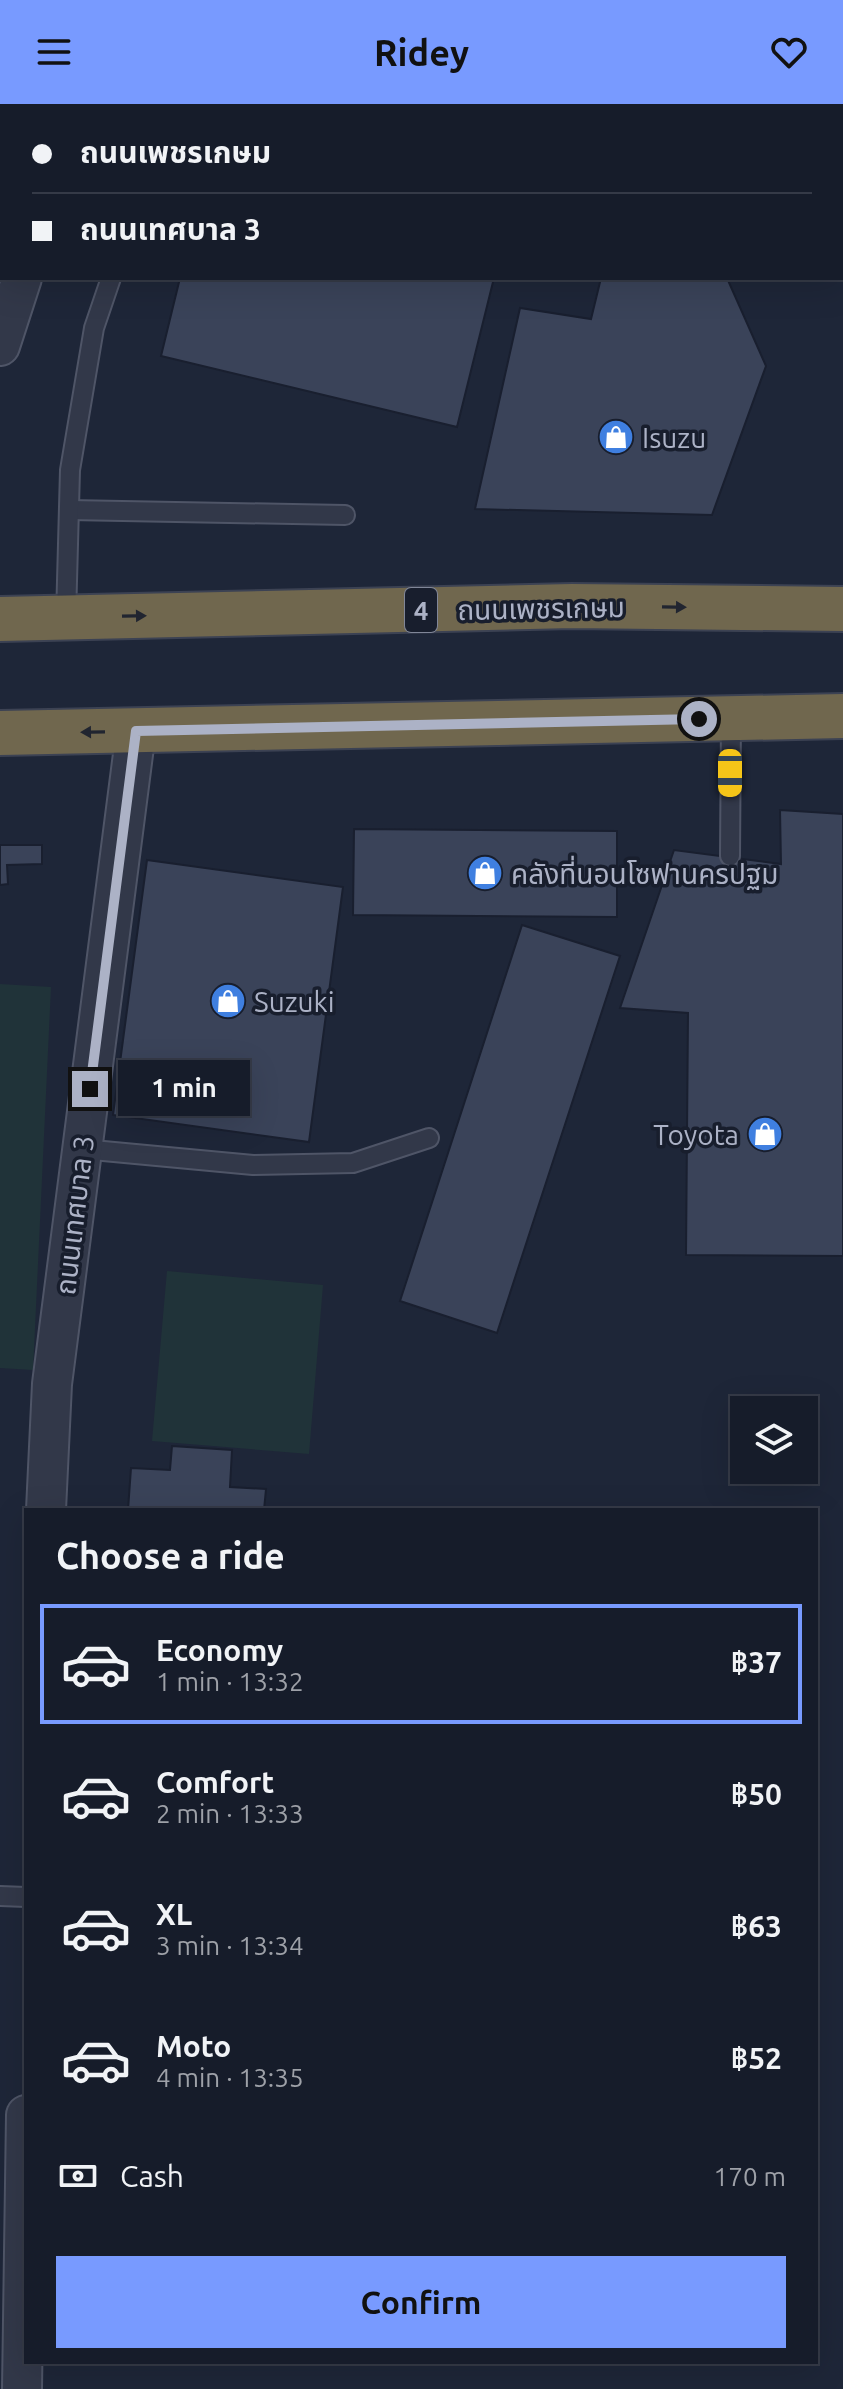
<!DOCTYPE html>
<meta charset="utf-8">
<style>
:root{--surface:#161c2a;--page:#232936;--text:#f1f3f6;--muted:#9ea1a8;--line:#353a47;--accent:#789aff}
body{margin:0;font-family:Ubuntu,"Noto Sans Thai",sans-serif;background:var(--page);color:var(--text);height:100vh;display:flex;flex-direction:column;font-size:30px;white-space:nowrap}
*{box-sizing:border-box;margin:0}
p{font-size:26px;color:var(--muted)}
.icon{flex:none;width:44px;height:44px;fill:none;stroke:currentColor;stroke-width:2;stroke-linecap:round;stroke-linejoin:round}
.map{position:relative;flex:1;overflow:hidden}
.details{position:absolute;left:24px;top:1404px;width:794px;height:856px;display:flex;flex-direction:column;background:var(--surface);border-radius:0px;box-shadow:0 8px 32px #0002,0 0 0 2px var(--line)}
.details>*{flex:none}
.banner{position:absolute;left:0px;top:0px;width:844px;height:176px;box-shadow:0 8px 32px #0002,0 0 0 2px var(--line);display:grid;align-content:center;height:176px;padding:0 32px;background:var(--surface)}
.tools{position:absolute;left:730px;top:1292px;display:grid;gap:16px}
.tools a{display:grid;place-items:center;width:88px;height:88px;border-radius:0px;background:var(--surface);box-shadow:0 8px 32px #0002,0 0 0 2px var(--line);font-size:40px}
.end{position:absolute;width:36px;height:36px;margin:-18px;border:10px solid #acb2c6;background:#111;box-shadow:0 0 0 4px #111}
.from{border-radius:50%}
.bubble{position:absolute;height:56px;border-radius:0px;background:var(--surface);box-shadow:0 8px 32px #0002,0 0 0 2px var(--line);font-size:26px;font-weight:600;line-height:56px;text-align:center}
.car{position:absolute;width:24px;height:48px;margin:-24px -12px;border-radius:10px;box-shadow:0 0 6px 2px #0007;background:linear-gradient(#f5c518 24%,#345 0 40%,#f5c518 0 76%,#345 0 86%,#f5c518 0)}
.banner b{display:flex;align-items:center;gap:28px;height:76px;font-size:30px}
.banner b+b{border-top:2px solid var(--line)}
.banner i{width:20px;height:20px;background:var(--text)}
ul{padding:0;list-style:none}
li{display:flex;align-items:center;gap:24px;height:120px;margin:0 16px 12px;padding:0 16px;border:4px solid transparent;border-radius:0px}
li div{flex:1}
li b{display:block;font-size:30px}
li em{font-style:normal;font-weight:600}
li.active{border-color:var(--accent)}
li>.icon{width:72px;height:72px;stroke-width:1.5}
h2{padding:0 32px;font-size:36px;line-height:96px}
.pay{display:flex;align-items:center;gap:20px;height:88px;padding:0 32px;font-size:30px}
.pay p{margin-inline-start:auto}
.cta{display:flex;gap:16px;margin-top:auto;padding:16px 32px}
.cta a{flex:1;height:92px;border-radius:0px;background:var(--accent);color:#111;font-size:32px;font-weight:600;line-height:92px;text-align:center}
header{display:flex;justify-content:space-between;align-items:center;height:104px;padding:0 32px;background:var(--accent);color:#111;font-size:36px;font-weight:600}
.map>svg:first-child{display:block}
.green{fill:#203339}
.building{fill:#3a4359;stroke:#191f2f;stroke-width:2}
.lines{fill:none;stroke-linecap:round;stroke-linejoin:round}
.lane-casing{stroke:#4f5567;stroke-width:22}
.street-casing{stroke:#4f5567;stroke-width:42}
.highway-casing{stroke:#3c4253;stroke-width:48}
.lane{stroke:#323849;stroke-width:18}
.street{stroke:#323849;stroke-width:38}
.highway{stroke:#70674e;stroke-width:44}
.oneway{fill:#212530}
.route{stroke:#acb2c6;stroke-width:10}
.labels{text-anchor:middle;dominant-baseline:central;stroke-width:7;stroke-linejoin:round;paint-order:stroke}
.shield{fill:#181e2d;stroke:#808698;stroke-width:2}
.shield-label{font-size:26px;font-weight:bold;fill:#acb2c6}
.poi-label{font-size:28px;fill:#acb2c6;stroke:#181e2d;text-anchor:start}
.street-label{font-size:28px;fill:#acb2c6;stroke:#181e2d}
</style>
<header><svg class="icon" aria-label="menu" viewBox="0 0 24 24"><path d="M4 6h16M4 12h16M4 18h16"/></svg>Ridey<svg class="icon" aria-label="heart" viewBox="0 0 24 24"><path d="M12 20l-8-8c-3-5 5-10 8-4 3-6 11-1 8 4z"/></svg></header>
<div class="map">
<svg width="843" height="2285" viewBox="0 0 843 2285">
<rect width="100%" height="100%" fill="#1e2638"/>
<!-- green -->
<g class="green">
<polygon points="0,880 51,883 33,1266 0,1264"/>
<polygon points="167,1167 323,1181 309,1350 152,1337"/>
</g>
<!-- building -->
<g class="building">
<polygon points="223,0 377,0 385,2 223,2"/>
<polygon points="180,174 494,174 457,323 161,252"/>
<polygon points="601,174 727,174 766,262 712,411 475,405 520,204 591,215"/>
<polygon points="780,706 843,710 843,1152 686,1151 688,909 620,904 674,746 781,760"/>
<polygon points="354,725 617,727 617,813 353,811"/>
<polygon points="0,741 42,741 42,760 7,761 8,780 0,781"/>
<polygon points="147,756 343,783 309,1038 113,1011"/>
<polygon points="522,821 620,852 497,1229 400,1197"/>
<polygon points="172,1342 232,1346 230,1383 266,1385 264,1406 128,1406 131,1364 170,1366"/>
</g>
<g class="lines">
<defs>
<g id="lane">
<polyline points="189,2 190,0"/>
<polyline points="842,22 843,21"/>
<polyline points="842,153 843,153"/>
<polyline points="69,406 345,411"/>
<polyline points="66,514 70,366 94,224 111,174"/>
<polyline points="730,752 731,615"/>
<polyline points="82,1045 253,1061 353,1059 429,1034"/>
<polyline points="0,1792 26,1793"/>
</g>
<g id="street">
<polyline points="85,2 86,0"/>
<polyline points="0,242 22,174"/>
<polyline points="46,1406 52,1280 136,627"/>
<polyline points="22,2285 26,2011"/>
</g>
<g id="highway">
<polyline points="0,515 572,502 843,505"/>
<polyline points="0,629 843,612"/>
</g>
</defs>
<!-- lane casing -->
<use href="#lane" class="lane-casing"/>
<!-- street casing -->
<use href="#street" class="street-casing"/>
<!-- highway casing -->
<use href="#highway" class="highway-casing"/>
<!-- lane -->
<use href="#lane" class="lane"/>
<!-- street -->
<use href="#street" class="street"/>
<!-- highway -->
<use href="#highway" class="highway"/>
</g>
<!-- one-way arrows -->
<defs><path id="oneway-solid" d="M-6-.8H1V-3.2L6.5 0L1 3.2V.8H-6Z" transform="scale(2)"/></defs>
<g class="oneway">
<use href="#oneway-solid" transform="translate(674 503) rotate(1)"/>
<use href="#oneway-solid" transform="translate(134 512) rotate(-1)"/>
<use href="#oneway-solid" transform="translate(93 628) rotate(179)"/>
</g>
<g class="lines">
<!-- route -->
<polyline class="route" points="90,985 136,627 699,615"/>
</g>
<!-- icons -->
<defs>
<symbol id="shop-disc" viewBox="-11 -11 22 22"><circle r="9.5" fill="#3f7fe0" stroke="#181e2d"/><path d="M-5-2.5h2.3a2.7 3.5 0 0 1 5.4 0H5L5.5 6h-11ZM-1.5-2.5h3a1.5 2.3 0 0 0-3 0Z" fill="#fff"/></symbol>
</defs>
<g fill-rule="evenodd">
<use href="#shop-disc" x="596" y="313" width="40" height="40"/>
<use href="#shop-disc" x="465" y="749" width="40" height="40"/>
<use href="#shop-disc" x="208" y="877" width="40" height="40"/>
<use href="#shop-disc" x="745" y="1010" width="40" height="40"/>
</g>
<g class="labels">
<!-- shield labels -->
<rect class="shield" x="405" y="484" width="32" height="44" rx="6"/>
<g class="shield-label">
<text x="421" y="506">4</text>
</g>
<!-- poi labels -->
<g class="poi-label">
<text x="642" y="333">Isuzu</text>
<text x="511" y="769">คลังที่นอนโซฟานครปฐม</text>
<text x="254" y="897">Suzuki</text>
<text x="739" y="1030" text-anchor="end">Toyota</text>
</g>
<!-- street labels -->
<g class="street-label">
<text transform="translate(541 504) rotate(-1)">ถนนเพชรเกษม</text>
<text transform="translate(74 1111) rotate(-83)">ถนนเทศบาล 3</text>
</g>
</g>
</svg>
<div class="tools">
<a><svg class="icon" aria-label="layers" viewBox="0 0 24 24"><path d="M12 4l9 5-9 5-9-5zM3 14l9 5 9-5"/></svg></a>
</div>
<i class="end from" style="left:699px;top:615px"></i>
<i class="end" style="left:90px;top:985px"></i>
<div class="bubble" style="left:118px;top:956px;width:132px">1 min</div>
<i class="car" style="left:730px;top:669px;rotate:180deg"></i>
<div class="banner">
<b><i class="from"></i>ถนนเพชรเกษม</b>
<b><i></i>ถนนเทศบาล 3</b>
</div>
<section class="details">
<h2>Choose a ride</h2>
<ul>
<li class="active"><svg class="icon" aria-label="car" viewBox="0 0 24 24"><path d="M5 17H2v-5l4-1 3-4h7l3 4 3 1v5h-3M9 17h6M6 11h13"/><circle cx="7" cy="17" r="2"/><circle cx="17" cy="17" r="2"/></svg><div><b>Economy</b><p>1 min · 13:32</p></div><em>฿37</em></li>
<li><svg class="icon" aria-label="car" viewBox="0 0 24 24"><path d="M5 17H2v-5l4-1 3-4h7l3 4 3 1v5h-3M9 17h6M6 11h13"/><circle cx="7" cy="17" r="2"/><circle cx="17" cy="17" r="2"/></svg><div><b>Comfort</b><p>2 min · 13:33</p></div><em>฿50</em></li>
<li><svg class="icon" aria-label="car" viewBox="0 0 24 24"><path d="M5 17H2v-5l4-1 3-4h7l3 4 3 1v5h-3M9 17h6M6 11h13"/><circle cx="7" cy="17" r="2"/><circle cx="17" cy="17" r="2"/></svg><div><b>XL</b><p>3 min · 13:34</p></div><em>฿63</em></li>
<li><svg class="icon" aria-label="car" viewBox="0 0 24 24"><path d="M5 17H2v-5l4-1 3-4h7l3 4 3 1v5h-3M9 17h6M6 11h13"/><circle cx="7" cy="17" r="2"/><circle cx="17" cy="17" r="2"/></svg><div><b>Moto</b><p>4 min · 13:35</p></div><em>฿52</em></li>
</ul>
<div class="pay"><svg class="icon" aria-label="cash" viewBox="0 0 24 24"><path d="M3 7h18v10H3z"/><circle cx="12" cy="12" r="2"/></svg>Cash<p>170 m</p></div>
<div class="cta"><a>Confirm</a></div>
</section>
</div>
